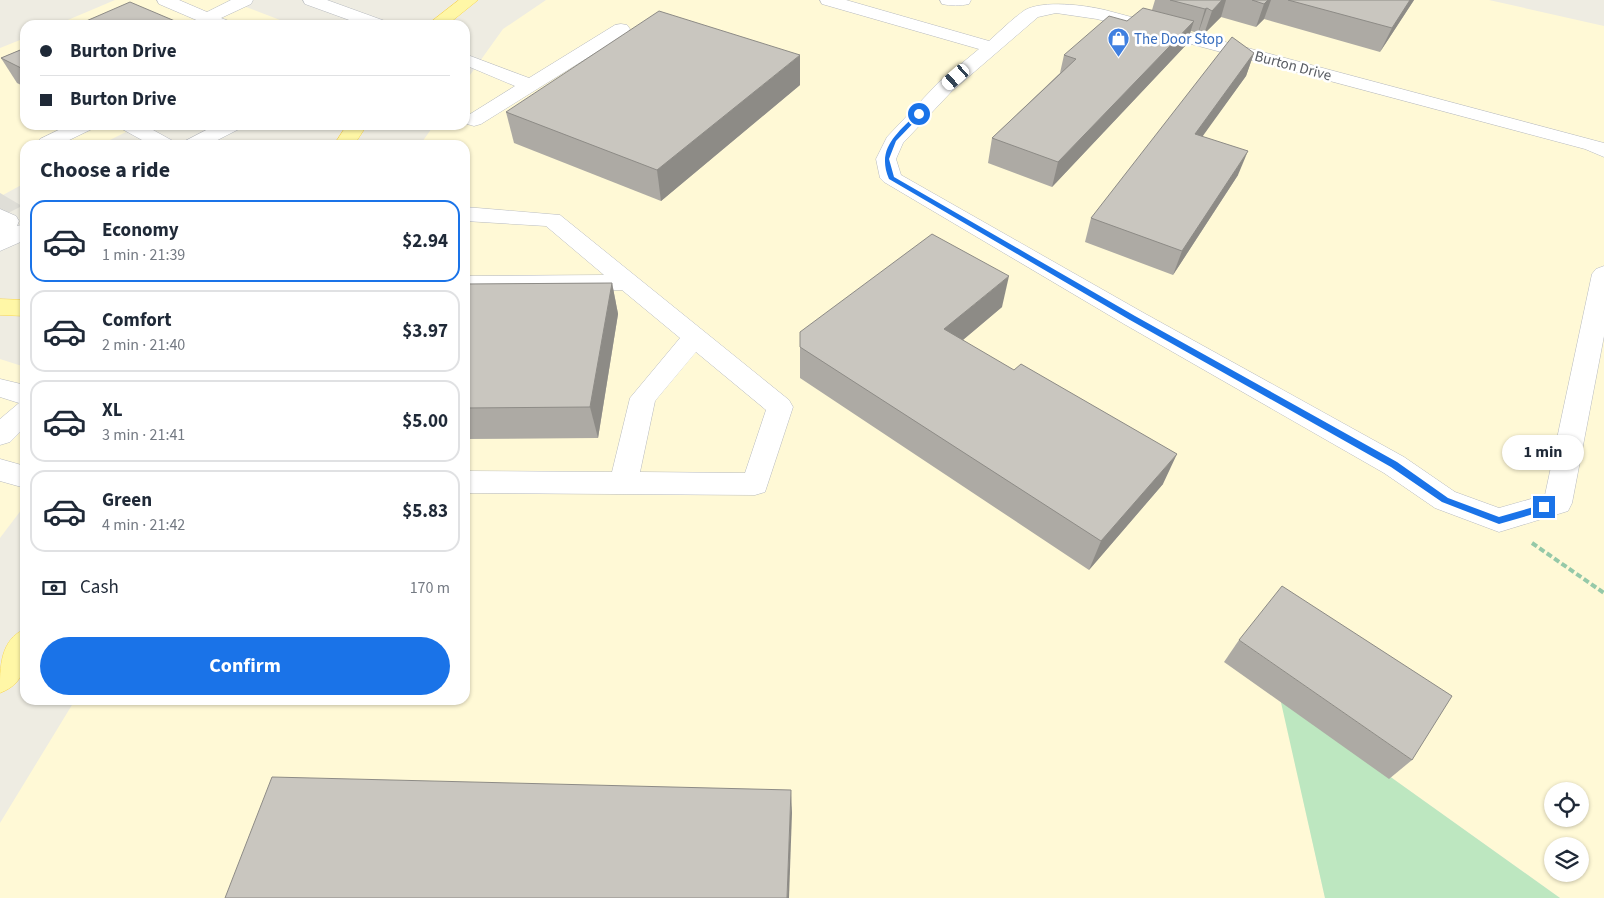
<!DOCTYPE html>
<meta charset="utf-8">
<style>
:root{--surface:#fff;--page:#f6f6f7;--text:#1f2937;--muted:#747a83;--line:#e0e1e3;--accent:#1a73e8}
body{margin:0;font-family:"Source Sans 3",sans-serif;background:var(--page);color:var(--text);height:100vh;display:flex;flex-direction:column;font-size:19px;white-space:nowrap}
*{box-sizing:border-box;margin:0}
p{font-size:16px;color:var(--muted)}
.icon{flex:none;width:28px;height:28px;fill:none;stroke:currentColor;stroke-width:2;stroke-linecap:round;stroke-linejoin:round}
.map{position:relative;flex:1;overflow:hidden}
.panel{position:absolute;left:20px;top:140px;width:450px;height:565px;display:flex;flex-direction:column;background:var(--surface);border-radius:15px;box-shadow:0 1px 4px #0004}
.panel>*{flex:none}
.guide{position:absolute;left:20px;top:20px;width:450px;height:110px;border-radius:15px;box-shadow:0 1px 4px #0004;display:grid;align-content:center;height:110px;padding:0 20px;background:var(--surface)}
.controls{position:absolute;left:1544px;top:782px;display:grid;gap:10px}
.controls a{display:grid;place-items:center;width:45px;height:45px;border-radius:50%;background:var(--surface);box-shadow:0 1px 4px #0004;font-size:25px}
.end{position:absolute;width:22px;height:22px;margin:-11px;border:6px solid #1a73e8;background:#fff;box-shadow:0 0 0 2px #fff}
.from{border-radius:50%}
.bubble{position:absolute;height:35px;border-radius:18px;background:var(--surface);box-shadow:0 1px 4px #0004;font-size:16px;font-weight:700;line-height:35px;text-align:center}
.car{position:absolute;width:15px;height:30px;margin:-15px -8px;border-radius:6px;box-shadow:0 0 4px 1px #0007;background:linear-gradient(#fff 24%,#345 0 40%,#fff 0 76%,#345 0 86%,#fff 0)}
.guide b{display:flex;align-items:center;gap:18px;height:48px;font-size:19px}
.guide b+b{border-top:1px solid var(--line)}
.guide i{width:12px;height:12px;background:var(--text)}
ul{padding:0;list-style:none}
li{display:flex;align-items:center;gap:15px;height:82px;margin:0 10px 8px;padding:0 10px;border:2px solid var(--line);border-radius:15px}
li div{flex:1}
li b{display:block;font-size:19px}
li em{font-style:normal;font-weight:700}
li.current{border-color:var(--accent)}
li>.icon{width:45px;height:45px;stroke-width:1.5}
h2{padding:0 20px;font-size:22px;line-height:60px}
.pay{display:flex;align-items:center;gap:12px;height:55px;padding:0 20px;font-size:19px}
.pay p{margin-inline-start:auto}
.primary-button{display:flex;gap:10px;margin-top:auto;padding:10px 20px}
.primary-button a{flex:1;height:58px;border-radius:30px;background:var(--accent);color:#fff;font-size:20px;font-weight:700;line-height:58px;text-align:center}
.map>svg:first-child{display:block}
.commercial{fill:#fff9d6;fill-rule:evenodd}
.industrial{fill:#dfded7}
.green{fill:#bde7c0}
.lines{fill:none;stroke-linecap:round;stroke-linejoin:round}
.minor-casing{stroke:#b7babf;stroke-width:1}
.major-casing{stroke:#f9d650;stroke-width:1}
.path{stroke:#95c9a8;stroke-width:4;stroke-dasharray:6 3;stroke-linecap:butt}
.minor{fill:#fff;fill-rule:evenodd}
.major{fill:#fff7a6;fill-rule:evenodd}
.wall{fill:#adaaa4}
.shaded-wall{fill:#8d8b86}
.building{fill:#c9c6bf;stroke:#8d8b86}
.route{fill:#1a73e8}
.labels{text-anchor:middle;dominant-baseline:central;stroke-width:5;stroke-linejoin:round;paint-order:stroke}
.far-shop-label{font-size:15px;fill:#366cbe;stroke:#fff;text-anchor:start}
.far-street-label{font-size:15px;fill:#5a5e64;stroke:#fff}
</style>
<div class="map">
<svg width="1604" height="898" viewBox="0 0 1604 898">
<rect width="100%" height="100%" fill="#eeece2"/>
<!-- commercial -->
<g class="commercial">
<polygon points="115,0 228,0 293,25 56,25"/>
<path d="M546 0H1489L1604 26V898H1560L1281 699 1325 898H0V823L75 700H465V145H420L434 125H465V82L503 29ZM1552 791H1580V819H1552ZM1552 846H1580V874H1552Z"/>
<polygon points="25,38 25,125 140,125 100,145 25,145 25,183 3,195 0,193 0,48"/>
<polygon points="0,359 25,367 25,505 0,538"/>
</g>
<!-- industrial -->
<polygon class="industrial" points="0,193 22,206 0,217"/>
<!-- green -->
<polygon class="green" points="1280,698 1560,898 1325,898"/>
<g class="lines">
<defs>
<g id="minor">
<polygon points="157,0 179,0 207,12 231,0 253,0 251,4 221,18 229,21 232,25 208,25 159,4"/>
<polygon points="303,0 327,0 385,21 388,25 363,25 305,4"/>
<path d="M820 0H846L989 41C1000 31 1012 19 1025 10 1044 0 1084 5 1105 10L1604 143V157L1585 149 1097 19 1056 13 1038 17 952 91 903 143 896 159 901 175 1142 312 1404 457 1455 492 1499 508 1545 495 1592 274 1596 269 1604 266V336L1572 503 1568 511 1499 532 1435 508 1384 473 1124 324 884 182 880 178 876 159 887 137 938 83 979 49 822 4Z"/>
<path d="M940 0H971L969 4C960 6 951 6 942 4Z"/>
<polygon points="621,24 627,25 630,29 627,33 481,124 474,126 467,124 465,121 467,116 515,86 465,65 465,54 529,78 615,25"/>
<polygon points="69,125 95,125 92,129 59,145 38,145 37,143 40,139"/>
<polygon points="119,125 144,125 173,141 176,145 151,145 122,129"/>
<polygon points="216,125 242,125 239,129 208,145 182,145 185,141"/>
<path d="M465 207 560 215 789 400 793 407 765 492 755 495 465 493V471L612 472 630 398 680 338 622 290 465 292V276L604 275 546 226 465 221ZM696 352 766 410 745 473 640 472 655 401Z"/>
<polygon points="0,209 16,216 19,221 17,226 25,224 25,240 0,251"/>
<polygon points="0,379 25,385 25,427 10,442 0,445 0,419 19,403 0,397"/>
<polygon points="0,459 25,466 25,488 0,481"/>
</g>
<g id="major">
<polygon points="459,0 478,0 447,25 427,25"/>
<polygon points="347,125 367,125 354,145 334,145"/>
<polygon points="0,299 25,300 25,316 0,315"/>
<path d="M25 629C25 656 31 681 0 693 0 666 0 640 25 629Z"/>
</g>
</defs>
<!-- minor casing -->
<use href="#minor" class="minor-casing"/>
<!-- major casing -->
<use href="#major" class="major-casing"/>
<!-- path -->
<polyline class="path" points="1532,543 1604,593"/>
<!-- minor -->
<use href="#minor" class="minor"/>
<!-- major -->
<use href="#major" class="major"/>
</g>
<!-- wall -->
<g class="wall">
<polygon points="1155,0 1414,0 1380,52 1264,19 1256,27 1221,17 1204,34 1199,31 1198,33 1191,31 1186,45 1052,187 988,163 992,138 1060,73 1064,55 1127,21 1152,10"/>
<polygon points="25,48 25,87 17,83 1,58"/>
<polygon points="1254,53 1246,76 1202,136 1238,175 1173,275 1085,242 1091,218"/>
<polygon points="800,85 661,201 514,143 506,112"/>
<polygon points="612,283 618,314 598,438 465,439 465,284"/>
<polygon points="1002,307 963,340 1163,484 1089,570 800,378 800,332"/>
<polygon points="1239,640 1412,760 1389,779 1224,662"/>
</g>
<!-- shaded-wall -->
<g class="shaded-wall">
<polygon points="1222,0 1226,0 1221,17 1204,34 1212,11"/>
<polygon points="1268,0 1271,0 1264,19 1256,27 1264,4"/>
<polygon points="1410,0 1414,0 1380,52 1392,28"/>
<polygon points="1207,8 1199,31 1198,33 1205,9"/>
<polygon points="1194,21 1186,45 1052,187 1058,162"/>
<polygon points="1254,53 1246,76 1187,158 1195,134"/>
<polygon points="800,55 800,85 661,201 657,170"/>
<polygon points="1248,151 1238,175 1173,275 1182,251"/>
<polygon points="1009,276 1002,307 939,360 944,329"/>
<polygon points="612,283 618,314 598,438 590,407"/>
<polygon points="1177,454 1163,484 1089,570 1101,541"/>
<polygon points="791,790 792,813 789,898 787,898"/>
</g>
<!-- building -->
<g class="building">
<polygon points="1170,0 1222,0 1212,11 1207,8 1205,9"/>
<polygon points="1252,0 1268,0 1264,4"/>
<polygon points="1288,0 1410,0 1392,28"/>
<polygon points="130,2 182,24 180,25 77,25"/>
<polygon points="1143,8 1194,21 1058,162 992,138 1076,59 1064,55 1109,16 1127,21"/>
<polygon points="659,11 800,55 657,170 506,112"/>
<polygon points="1232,37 1254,53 1195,134 1248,151 1182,251 1091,218"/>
<polygon points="25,48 25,70 1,58"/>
<polygon points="932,234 1009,276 944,329 1014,370 1021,364 1177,454 1101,541 800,347 800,332"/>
<polygon points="612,283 590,407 465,408 465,284"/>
<polygon points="1282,586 1452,696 1412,760 1239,640"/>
<polygon points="272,777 791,790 787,898 225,898"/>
</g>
<!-- route -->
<path class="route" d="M917 113 922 114 896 141 889 159 894 177 1135 316 1397 462 1448 498 1499 517 1544 504 1548 507 1547 510 1499 524 1442 502 1391 467 1130 320 889 179C876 148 897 134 917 113Z"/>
<!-- icons -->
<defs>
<symbol id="shop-pin" viewBox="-11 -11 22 30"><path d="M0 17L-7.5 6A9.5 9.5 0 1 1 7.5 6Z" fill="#3f7fe0" stroke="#fff"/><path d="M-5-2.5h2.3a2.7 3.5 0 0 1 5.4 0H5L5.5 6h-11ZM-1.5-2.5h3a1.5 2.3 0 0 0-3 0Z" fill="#fff"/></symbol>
</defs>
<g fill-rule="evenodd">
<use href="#shop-pin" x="1106" y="26" width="25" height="34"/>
</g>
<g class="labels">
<!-- far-shop labels -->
<g class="far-shop-label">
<text x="1134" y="39">The Door Stop</text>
</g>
<!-- far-street labels -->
<g class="far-street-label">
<text transform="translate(1293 66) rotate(15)">Burton Drive</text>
</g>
</g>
</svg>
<div class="controls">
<a><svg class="icon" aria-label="locate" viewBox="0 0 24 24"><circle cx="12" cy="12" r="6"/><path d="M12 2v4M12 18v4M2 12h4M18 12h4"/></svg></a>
<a><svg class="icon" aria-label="layers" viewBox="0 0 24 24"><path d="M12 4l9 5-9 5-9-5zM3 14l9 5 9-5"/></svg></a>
</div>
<i class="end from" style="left:919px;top:114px"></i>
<i class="end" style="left:1544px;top:507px"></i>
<div class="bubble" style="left:1502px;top:435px;width:82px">1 min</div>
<i class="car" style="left:956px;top:77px;rotate:229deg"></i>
<div class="guide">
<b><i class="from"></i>Burton Drive</b>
<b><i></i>Burton Drive</b>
</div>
<section class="panel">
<h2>Choose a ride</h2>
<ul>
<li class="current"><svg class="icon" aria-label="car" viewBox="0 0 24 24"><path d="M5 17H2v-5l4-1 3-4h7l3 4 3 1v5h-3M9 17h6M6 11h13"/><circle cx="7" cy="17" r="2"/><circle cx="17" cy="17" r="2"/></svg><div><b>Economy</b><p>1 min · 21:39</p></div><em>$2.94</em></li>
<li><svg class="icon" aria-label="car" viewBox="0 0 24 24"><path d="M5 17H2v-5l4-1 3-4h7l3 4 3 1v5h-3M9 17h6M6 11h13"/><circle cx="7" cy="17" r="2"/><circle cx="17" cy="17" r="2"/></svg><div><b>Comfort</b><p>2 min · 21:40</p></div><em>$3.97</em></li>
<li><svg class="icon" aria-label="car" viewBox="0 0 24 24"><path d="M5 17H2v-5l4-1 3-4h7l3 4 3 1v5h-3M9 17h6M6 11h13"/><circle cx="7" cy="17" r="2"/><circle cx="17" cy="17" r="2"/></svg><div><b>XL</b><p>3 min · 21:41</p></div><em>$5.00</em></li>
<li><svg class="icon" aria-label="car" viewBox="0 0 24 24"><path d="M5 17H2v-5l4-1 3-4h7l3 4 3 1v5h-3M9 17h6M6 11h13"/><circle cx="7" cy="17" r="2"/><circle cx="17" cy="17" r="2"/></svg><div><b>Green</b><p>4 min · 21:42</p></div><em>$5.83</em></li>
</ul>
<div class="pay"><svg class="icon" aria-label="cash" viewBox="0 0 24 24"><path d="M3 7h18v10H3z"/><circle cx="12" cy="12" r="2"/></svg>Cash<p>170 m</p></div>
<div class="primary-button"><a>Confirm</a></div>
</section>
</div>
